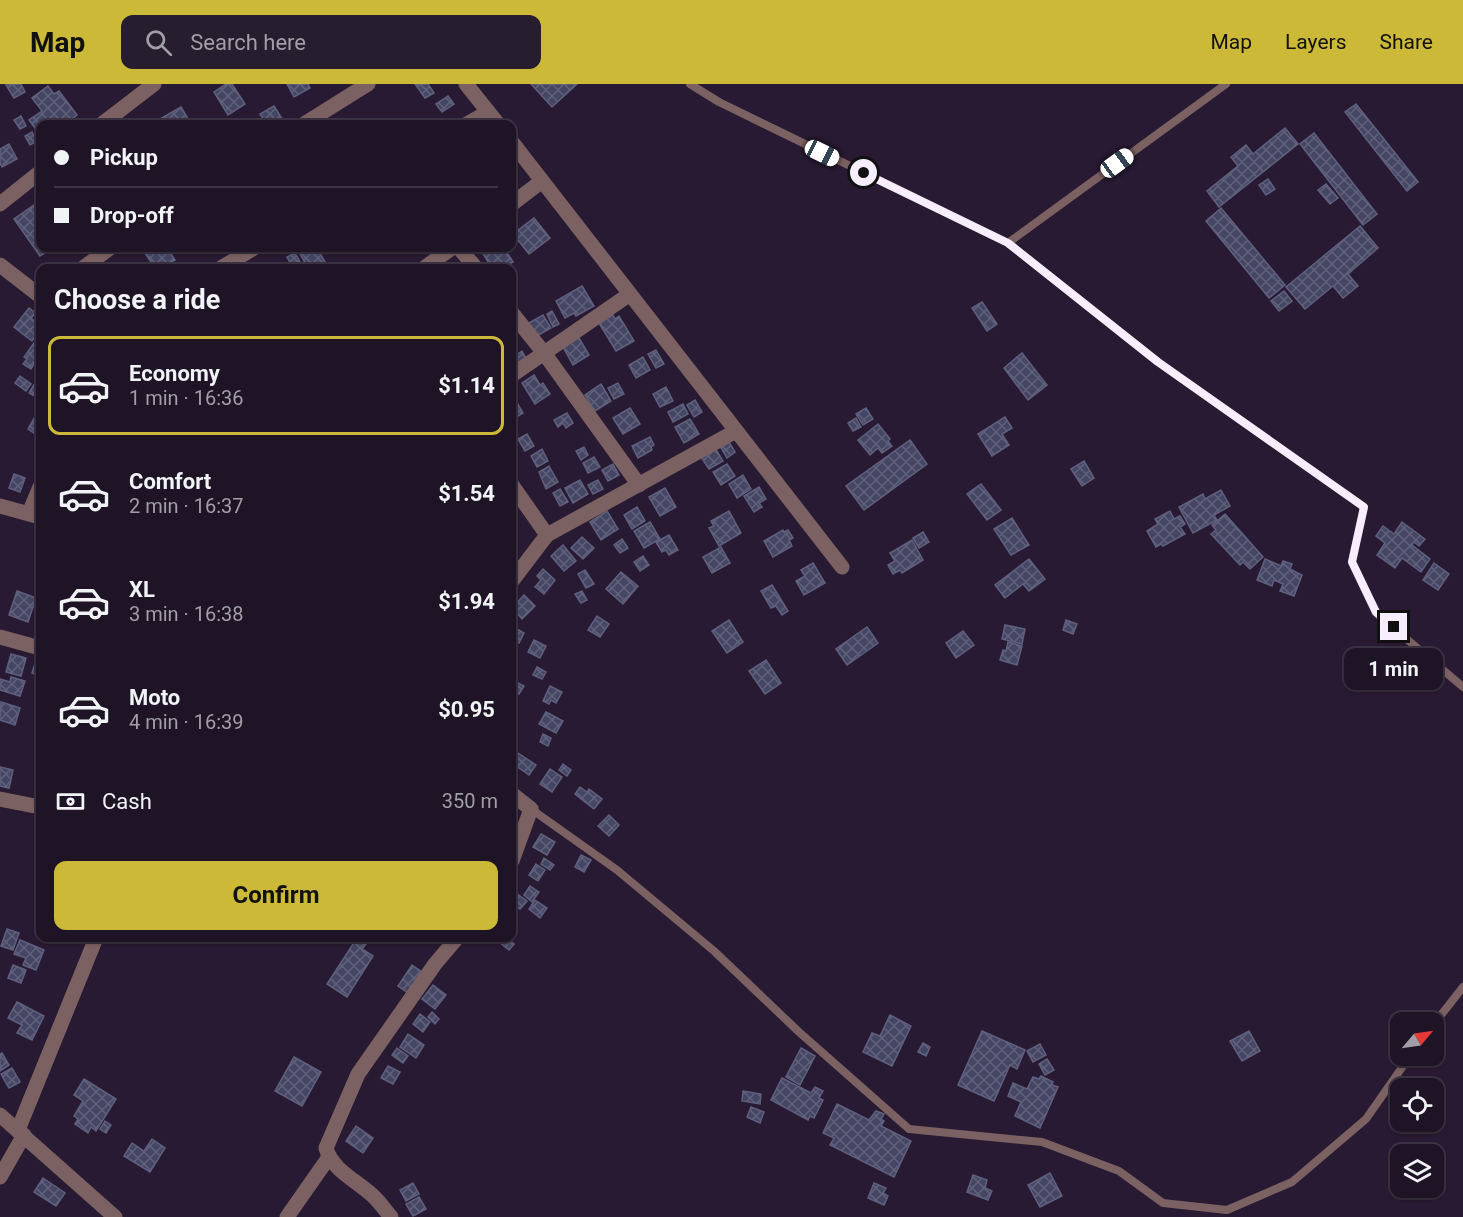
<!DOCTYPE html>
<meta charset="utf-8">
<style>
:root{--surface:#1e1426;--page:#261d2e;--text:#f1f3f6;--muted:#a19ea7;--line:#3c3343;--accent:#ccb938}
body{margin:0;font-family:Roboto,sans-serif;background:var(--page);color:var(--text);height:100vh;display:flex;flex-direction:column;font-size:22px;white-space:nowrap}
*{box-sizing:border-box;margin:0}
p{font-size:20px;color:var(--muted)}
.icon{flex:none;width:33px;height:33px;fill:none;stroke:currentColor;stroke-width:2;stroke-linecap:round;stroke-linejoin:round}
.map{position:relative;flex:1;overflow:hidden}
.sheet{position:absolute;left:36px;top:180px;width:480px;height:678px;display:flex;flex-direction:column;background:var(--surface);border-radius:12px;box-shadow:0 2px 4px #0004,0 0 0 2px var(--line)}
.sheet>*{flex:none}
.guide{position:absolute;left:36px;top:36px;width:480px;height:132px;border-radius:12px;box-shadow:0 2px 4px #0004,0 0 0 2px var(--line);display:grid;align-content:center;height:132px;padding:0 18px;background:var(--surface)}
.needle{width:39px;rotate:61deg}
.buttons{position:absolute;left:1390px;top:928px;display:grid;gap:12px}
.buttons a{display:grid;place-items:center;width:54px;height:54px;border-radius:12px;background:var(--surface);box-shadow:0 2px 4px #0004,0 0 0 2px var(--line);font-size:30px}
.end{position:absolute;width:27px;height:27px;margin:-14px;border:8px solid #f6edfe;background:#111;box-shadow:0 0 0 3px #111}
.from{border-radius:50%}
.bubble{position:absolute;height:42px;border-radius:12px;background:var(--surface);box-shadow:0 2px 4px #0004,0 0 0 2px var(--line);font-size:20px;font-weight:700;line-height:42px;text-align:center}
.car{position:absolute;width:18px;height:36px;margin:-18px -9px;border-radius:8px;box-shadow:0 0 4px 2px #0007;background:linear-gradient(#fff 24%,#345 0 40%,#fff 0 76%,#345 0 86%,#fff 0)}
.guide b{display:flex;align-items:center;gap:21px;height:57px;font-size:22px}
.guide b+b{border-top:2px solid var(--line)}
.guide i{width:15px;height:15px;background:var(--text)}
ul{padding:0;list-style:none}
li{display:flex;align-items:center;gap:18px;height:99px;margin:0 12px 9px;padding:0 6px;border:3px solid transparent;border-radius:12px}
li div{flex:1}
li b{display:block;font-size:22px}
li em{font-style:normal;font-weight:700}
li.current{border-color:var(--accent)}
li>.icon{width:54px;height:54px;stroke-width:1.5}
h2{padding:0 18px;font-size:27px;line-height:72px}
.pay{display:flex;align-items:center;gap:15px;height:66px;padding:0 18px;font-size:22px}
.pay p{margin-inline-start:auto}
.button{display:flex;gap:12px;margin-top:auto;padding:12px 18px}
.button a{flex:1;height:69px;border-radius:12px;background:var(--accent);color:#111;font-size:24px;font-weight:700;line-height:69px;text-align:center}
header{display:flex;align-items:center;gap:36px;box-sizing:border-box;height:84px;padding:0 30px;background:var(--accent);color:#111}
header strong{font-size:28px}
nav{display:flex;gap:33px;margin-inline-start:auto;font-size:21px}
.search{width:420px;height:54px;background:var(--page);display:flex;align-items:center;gap:15px;box-sizing:border-box;padding:0 21px;border-radius:12px;color:var(--muted);font-size:22px}
.map>svg:first-child{display:block}
.building{fill:url(#building-cross-hatch);stroke:#5f607f;stroke-width:1.5}
.lines{fill:none;stroke-linecap:round;stroke-linejoin:round}
.service{stroke:#7c6162;stroke-width:8}
.minor{stroke:#7c6162;stroke-width:15}
.route{stroke:#f6edfe;stroke-width:8}
</style>
<header>
<strong>Map</strong>
<div class="search"><svg class="icon" aria-label="search" viewBox="0 0 24 24"><circle cx="10" cy="10" r="6"/><path d="M15 15l6 6"/></svg>Search here</div>
<nav><a>Map</a><a>Layers</a><a>Share</a></nav>
</header>
<div class="map">
<svg width="1463" height="1133" viewBox="0 0 1463 1133">
<defs>
<pattern id="building-cross-hatch" width="8" height="8" patternUnits="userSpaceOnUse" patternTransform="scale(1.5)"><rect width="8" height="8" fill="#454663"/><path d="M0 0l8 8M0 8l8-8" fill="none" stroke="#60617a"/></pattern>
</defs>
<rect width="100%" height="100%" fill="#281a32"/>
<!-- building -->
<g class="building">
<polygon points="21,0 25,8 14,14 6,1"/>
<polygon points="226,0 232,0 245,20 228,31 214,8"/>
<polygon points="287,0 308,0 310,4 294,13"/>
<polygon points="415,0 428,0 434,9 425,14"/>
<polygon points="531,0 577,0 552,23"/>
<polygon points="48,2 54,10 59,7 77,31 71,36 74,40 40,40 40,51 29,36 42,27 32,14"/>
<polygon points="448,12 454,20 442,28 436,20"/>
<polygon points="1356,20 1418,98 1407,107 1345,28"/>
<polygon points="274,22 284,38 280,40 266,40 260,30"/>
<polygon points="181,23 191,40 163,40 160,35"/>
<polygon points="21,32 26,42 20,45 14,36"/>
<polygon points="1285,44 1298,60 1219,123 1207,107 1238,82 1231,73 1246,61 1253,70"/>
<polygon points="32,48 37,57 30,61 25,52"/>
<polygon points="1314,49 1377,130 1363,141 1300,60"/>
<polygon points="9,60 17,75 2,83 0,79 0,65"/>
<polygon points="1268,95 1275,105 1266,111 1259,101"/>
<polygon points="1326,100 1338,114 1330,120 1318,106"/>
<polygon points="37,119 40,121 40,164 52,164 40,172 14,135"/>
<polygon points="1221,124 1285,201 1269,214 1206,137"/>
<polygon points="534,134 550,154 529,170 513,150"/>
<polygon points="1360,142 1378,164 1348,190 1358,202 1343,214 1333,202 1305,225 1286,203"/>
<polygon points="146,164 167,164 175,176 161,184 155,184 143,166"/>
<polygon points="312,164 317,164 328,183 325,184 308,184 300,170"/>
<polygon points="490,164 504,164 513,178 502,184 492,184 482,168"/>
<polygon points="295,169 300,178 292,182 287,173"/>
<polygon points="582,202 594,222 576,232 574,229 565,234 556,217"/>
<polygon points="1284,207 1292,217 1279,227 1271,217"/>
<polygon points="982,218 997,240 987,247 972,224"/>
<polygon points="29,224 36,229 31,234 40,241 40,246 32,257 14,243"/>
<polygon points="552,227 559,240 553,243 547,230"/>
<polygon points="543,231 551,244 535,253 527,240"/>
<polygon points="613,231 615,235 619,232 634,257 616,267 599,239"/>
<polygon points="39,252 40,284 34,280 31,285 23,280 27,275 24,273"/>
<polygon points="579,254 589,271 573,281 563,263"/>
<polygon points="656,266 664,280 656,284 648,270"/>
<polygon points="522,267 527,276 517,282 512,274"/>
<polygon points="1022,269 1047,301 1028,316 1004,284"/>
<polygon points="643,273 650,286 636,294 629,281"/>
<polygon points="534,291 540,301 543,299 550,310 535,320 522,299"/>
<polygon points="20,292 31,300 26,307 15,299"/>
<polygon points="35,299 40,302 40,315 29,309"/>
<polygon points="618,299 624,310 614,315 608,304"/>
<polygon points="601,300 611,317 595,327 585,311"/>
<polygon points="666,303 673,317 660,323 653,310"/>
<polygon points="512,310 523,329 512,336"/>
<polygon points="695,316 702,328 694,333 687,321"/>
<polygon points="683,320 688,330 673,338 668,328"/>
<polygon points="630,324 640,340 623,350 613,334"/>
<polygon points="866,324 873,335 863,341 856,330"/>
<polygon points="37,329 40,331 40,353 28,345"/>
<polygon points="567,329 573,339 566,344 563,339 558,343 554,336"/>
<polygon points="1005,333 1012,344 1002,350 1009,361 992,372 978,350"/>
<polygon points="856,334 861,343 853,347 848,339"/>
<polygon points="690,335 699,350 684,359 675,343"/>
<polygon points="878,340 890,355 888,357 892,362 882,369 878,364 870,371 858,356"/>
<polygon points="527,350 534,362 525,367 518,355"/>
<polygon points="650,353 654,361 651,363 652,366 638,374 632,362"/>
<polygon points="910,356 927,380 864,426 846,402"/>
<polygon points="729,358 735,368 727,374 721,364"/>
<polygon points="584,363 588,371 581,376 576,367"/>
<polygon points="715,364 723,377 709,385 701,373"/>
<polygon points="542,365 548,377 537,383 531,372"/>
<polygon points="594,373 600,383 588,389 583,379"/>
<polygon points="1084,377 1094,394 1082,402 1071,385"/>
<polygon points="613,380 619,391 608,397 602,386"/>
<polygon points="727,380 735,392 721,401 713,388"/>
<polygon points="549,382 558,398 546,405 539,388"/>
<polygon points="14,390 25,394 20,408 9,404"/>
<polygon points="743,391 751,405 737,414 729,400"/>
<polygon points="580,396 588,410 573,419 565,404"/>
<polygon points="598,396 603,405 593,410 588,401"/>
<polygon points="981,400 1001,426 987,436 967,410"/>
<polygon points="759,403 766,415 759,419 762,423 754,428 744,412"/>
<polygon points="665,404 676,423 660,432 649,413"/>
<polygon points="560,405 568,418 560,422 553,409"/>
<polygon points="1221,406 1230,422 1214,431 1217,436 1193,449 1179,423 1203,410 1205,415"/>
<polygon points="637,423 645,437 632,445 624,431"/>
<polygon points="607,427 618,445 601,456 590,438"/>
<polygon points="729,427 741,449 719,462 709,444 714,442 711,437"/>
<polygon points="1170,427 1174,435 1180,432 1185,440 1180,443 1185,450 1163,462 1161,460 1156,463 1147,447 1158,440 1155,435"/>
<polygon points="1225,430 1263,473 1250,485 1243,478 1240,481 1211,450 1216,446 1212,441"/>
<polygon points="1012,434 1029,461 1011,471 994,445"/>
<polygon points="650,438 660,455 644,464 634,447"/>
<polygon points="1402,438 1425,455 1419,462 1414,458 1412,461 1430,475 1421,488 1402,474 1395,484 1377,471 1385,459 1376,452 1383,442 1394,450"/>
<polygon points="783,446 784,448 788,446 793,454 789,456 792,462 773,473 764,457"/>
<polygon points="923,448 929,458 919,464 913,454"/>
<polygon points="669,451 678,466 669,471 666,466 662,468 656,458"/>
<polygon points="582,453 594,464 583,475 571,464"/>
<polygon points="622,455 628,464 620,469 614,461"/>
<polygon points="912,456 923,476 902,489 900,486 893,490 888,481 895,477 890,469"/>
<polygon points="563,461 576,477 564,487 551,472"/>
<polygon points="721,463 730,479 712,489 703,473"/>
<polygon points="643,472 649,481 640,487 634,478"/>
<polygon points="1029,475 1045,495 1029,507 1023,500 1005,514 995,501"/>
<polygon points="1265,475 1281,482 1283,477 1292,480 1290,485 1302,491 1294,512 1280,507 1283,500 1274,496 1272,502 1257,496"/>
<polygon points="813,479 825,499 804,511 796,497 805,492 801,486"/>
<polygon points="1434,479 1449,490 1438,506 1423,496"/>
<polygon points="543,485 555,496 544,510 535,503 541,496 537,492"/>
<polygon points="585,486 594,500 586,504 578,490"/>
<polygon points="621,488 638,502 623,520 606,505"/>
<polygon points="772,501 788,527 782,531 776,522 771,524 761,507"/>
<polygon points="17,507 36,514 28,538 9,531"/>
<polygon points="582,507 587,516 581,519 575,510"/>
<polygon points="524,511 535,522 522,535 512,524"/>
<polygon points="597,532 609,540 600,553 588,546"/>
<polygon points="729,536 743,558 727,569 712,547"/>
<polygon points="1066,536 1077,540 1073,550 1063,546"/>
<polygon points="1005,541 1025,545 1022,560 1002,555"/>
<polygon points="512,542 524,549 519,559 513,556 512,558"/>
<polygon points="867,543 878,559 847,581 836,565"/>
<polygon points="963,547 974,561 956,574 946,559"/>
<polygon points="534,556 546,562 540,574 528,568"/>
<polygon points="1008,558 1022,562 1017,581 1000,576 1003,566 1006,567"/>
<polygon points="11,570 26,574 21,592 6,588"/>
<polygon points="36,576 40,577 40,600 35,599 37,591 32,589"/>
<polygon points="766,576 781,599 765,610 749,587"/>
<polygon points="537,583 546,588 542,595 533,591"/>
<polygon points="11,593 25,597 20,612 0,606 0,595 10,598"/>
<polygon points="516,598 524,602 519,610 512,606"/>
<polygon points="550,602 562,608 556,619 551,616 549,620 543,617"/>
<polygon points="1,618 20,624 15,641 0,636"/>
<polygon points="546,628 563,637 556,649 539,640"/>
<polygon points="543,650 551,654 548,662 540,658"/>
<polygon points="518,669 536,681 529,691 512,679"/>
<polygon points="563,680 571,686 567,692 559,686"/>
<polygon points="0,683 13,686 9,704 0,702"/>
<polygon points="550,685 562,693 552,708 540,700"/>
<polygon points="580,703 587,708 589,705 602,715 594,725 575,710"/>
<polygon points="609,731 619,741 609,752 598,742"/>
<polygon points="541,750 555,758 547,771 533,763"/>
<polygon points="581,771 591,776 584,788 575,783"/>
<polygon points="544,774 554,781 550,786 541,780"/>
<polygon points="536,780 545,786 538,797 529,791"/>
<polygon points="530,802 539,808 532,818 524,811"/>
<polygon points="516,809 527,817 520,825 512,819 512,815"/>
<polygon points="535,816 547,824 540,834 529,825"/>
<polygon points="7,845 19,849 13,866 1,862"/>
<polygon points="357,854 366,860 362,865 373,872 347,913 327,900"/>
<polygon points="503,854 507,854 514,860 509,866 499,858"/>
<polygon points="20,856 44,866 36,886 23,881 26,874 14,870"/>
<polygon points="13,881 26,886 21,899 8,894"/>
<polygon points="412,881 422,888 408,909 398,902"/>
<polygon points="433,901 446,911 435,925 422,915"/>
<polygon points="17,918 44,932 32,956 17,949 22,941 8,934"/>
<polygon points="432,928 439,935 435,940 428,933"/>
<polygon points="420,930 430,938 423,948 413,940"/>
<polygon points="890,931 911,942 892,982 863,968 872,949 880,952"/>
<polygon points="982,947 1025,966 1017,985 1010,981 994,1017 958,1001"/>
<polygon points="1249,947 1260,967 1242,977 1230,957"/>
<polygon points="408,950 424,961 416,974 400,963"/>
<polygon points="923,959 930,963 926,972 918,968"/>
<polygon points="1040,960 1046,971 1033,978 1027,967"/>
<polygon points="397,964 408,972 403,979 392,971"/>
<polygon points="801,964 815,972 800,1001 786,993"/>
<polygon points="2,969 9,981 0,987 0,970"/>
<polygon points="294,973 321,988 302,1022 275,1007"/>
<polygon points="1047,975 1054,986 1045,991 1039,980"/>
<polygon points="388,982 400,988 393,1000 381,994"/>
<polygon points="12,984 20,998 9,1004 1,990"/>
<polygon points="1041,992 1053,998 1052,1001 1058,1003 1040,1044 1015,1032 1021,1018 1008,1012 1013,999 1027,1005 1033,993 1039,995"/>
<polygon points="782,994 811,1009 815,1003 823,1007 819,1014 823,1016 814,1034 810,1032 808,1036 771,1016"/>
<polygon points="84,995 116,1015 96,1047 91,1043 88,1049 75,1040 78,1035 74,1032 83,1017 74,1011"/>
<polygon points="743,1007 761,1010 760,1020 742,1017"/>
<polygon points="837,1020 869,1036 876,1027 884,1030 881,1035 884,1037 881,1042 911,1057 894,1093 830,1061 834,1054 823,1049"/>
<polygon points="751,1023 764,1028 760,1039 747,1033"/>
<polygon points="105,1037 111,1041 106,1049 100,1045"/>
<polygon points="356,1042 373,1054 363,1069 346,1057"/>
<polygon points="152,1055 165,1064 150,1088 124,1072 132,1059 144,1067"/>
<polygon points="1050,1089 1062,1112 1040,1123 1028,1101"/>
<polygon points="973,1091 987,1096 985,1104 992,1107 988,1116 967,1108"/>
<polygon points="43,1094 65,1109 56,1122 34,1108"/>
<polygon points="413,1099 419,1110 406,1117 400,1106"/>
<polygon points="874,1099 886,1104 883,1109 888,1112 884,1121 868,1114"/>
<polygon points="419,1113 426,1125 413,1132 406,1120"/>
</g>
<g class="lines">
<!-- service -->
<g class="service">
<polyline points="690,0 719,18 1008,159 1158,278 1364,423 1352,478 1376,529 1463,603"/>
<polyline points="1008,159 1226,0"/>
<polyline points="531,725 617,786 714,867 799,948 909,1045 1042,1058 1119,1087 1163,1119 1227,1126 1292,1098 1366,1035 1410,972"/>
<polyline points="1434,940 1463,903"/>
</g>
<!-- minor -->
<g class="minor">
<polyline points="466,0 498,40"/>
<polyline points="102,40 154,0"/>
<polyline points="304,40 368,0"/>
<polyline points="467,40 488,28"/>
<polyline points="512,58 842,483"/>
<polyline points="0,120 40,88"/>
<polyline points="512,120 542,97"/>
<polyline points="459,164 476,184"/>
<polyline points="0,181 40,212"/>
<polyline points="83,184 110,164"/>
<polyline points="221,184 254,164"/>
<polyline points="424,184 452,164"/>
<polyline points="512,229 544,269 639,401"/>
<polyline points="512,291 630,210"/>
<polyline points="512,401 547,451"/>
<polyline points="0,422 40,433"/>
<polyline points="29,429 40,403"/>
<polyline points="512,497 547,451 736,347"/>
<polyline points="0,553 40,564"/>
<polyline points="512,710 531,725 512,777"/>
<polyline points="0,715 40,723"/>
<polyline points="0,1031 115,1133"/>
<polyline points="18,1046 96,854"/>
<polyline points="0,1093 24,1051"/>
<polyline points="287,1133 329,1073"/>
<path d="M391 1133C385 1126 379 1117 372 1111 356 1096 332 1086 326 1064L358 990 435 880 457 854"/>
</g>
</g>
<g class="lines">
<!-- route -->
<polyline class="route" points="864,89 1008,159 1158,278 1364,423 1352,478 1376,528 1394,543"/>
</g>
</svg>
<div class="buttons">
<a><svg class="needle" viewBox="-14 -14 28 28"><path d="M0-13l5 13h-10z" fill="#e53935"/><path d="M0 13l5-13h-10z" fill="#a19ea7"/></svg></a>
<a><svg class="icon" aria-label="locate" viewBox="0 0 24 24"><circle cx="12" cy="12" r="6"/><path d="M12 2v4M12 18v4M2 12h4M18 12h4"/></svg></a>
<a><svg class="icon" aria-label="layers" viewBox="0 0 24 24"><path d="M12 4l9 5-9 5-9-5zM3 14l9 5 9-5"/></svg></a>
</div>
<i class="end from" style="left:864px;top:89px"></i>
<i class="end" style="left:1394px;top:543px"></i>
<div class="bubble" style="left:1344px;top:564px;width:99px">1 min</div>
<i class="car" style="left:822px;top:69px;rotate:116deg"></i>
<i class="car" style="left:1117px;top:79px;rotate:54deg"></i>
<div class="guide">
<b><i class="from"></i>Pickup</b>
<b><i></i>Drop-off</b>
</div>
<section class="sheet">
<h2>Choose a ride</h2>
<ul>
<li class="current"><svg class="icon" aria-label="car" viewBox="0 0 24 24"><path d="M5 17H2v-5l4-1 3-4h7l3 4 3 1v5h-3M9 17h6M6 11h13"/><circle cx="7" cy="17" r="2"/><circle cx="17" cy="17" r="2"/></svg><div><b>Economy</b><p>1 min · 16:36</p></div><em>$1.14</em></li>
<li><svg class="icon" aria-label="car" viewBox="0 0 24 24"><path d="M5 17H2v-5l4-1 3-4h7l3 4 3 1v5h-3M9 17h6M6 11h13"/><circle cx="7" cy="17" r="2"/><circle cx="17" cy="17" r="2"/></svg><div><b>Comfort</b><p>2 min · 16:37</p></div><em>$1.54</em></li>
<li><svg class="icon" aria-label="car" viewBox="0 0 24 24"><path d="M5 17H2v-5l4-1 3-4h7l3 4 3 1v5h-3M9 17h6M6 11h13"/><circle cx="7" cy="17" r="2"/><circle cx="17" cy="17" r="2"/></svg><div><b>XL</b><p>3 min · 16:38</p></div><em>$1.94</em></li>
<li><svg class="icon" aria-label="car" viewBox="0 0 24 24"><path d="M5 17H2v-5l4-1 3-4h7l3 4 3 1v5h-3M9 17h6M6 11h13"/><circle cx="7" cy="17" r="2"/><circle cx="17" cy="17" r="2"/></svg><div><b>Moto</b><p>4 min · 16:39</p></div><em>$0.95</em></li>
</ul>
<div class="pay"><svg class="icon" aria-label="cash" viewBox="0 0 24 24"><path d="M3 7h18v10H3z"/><circle cx="12" cy="12" r="2"/></svg>Cash<p>350 m</p></div>
<div class="button"><a>Confirm</a></div>
</section>
</div>
